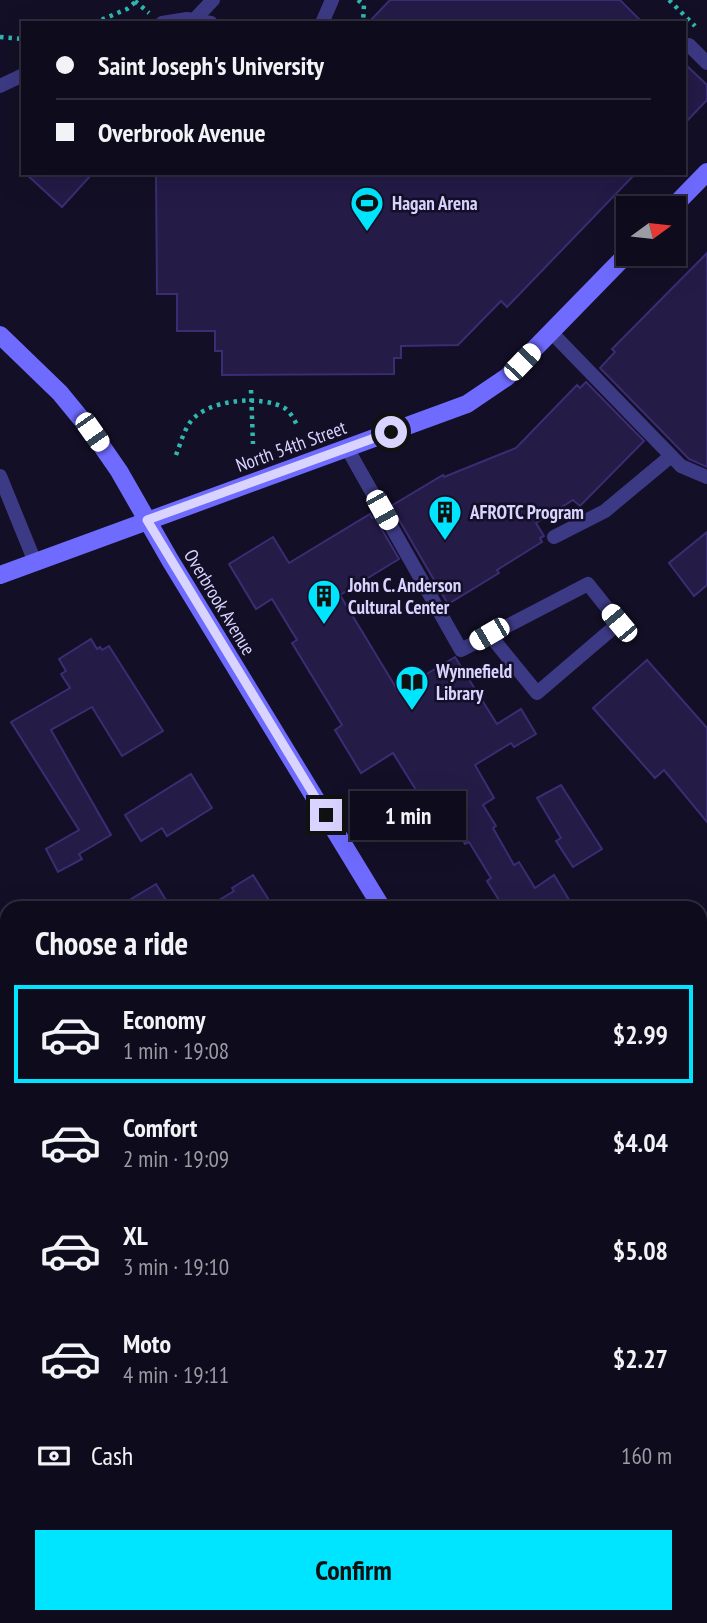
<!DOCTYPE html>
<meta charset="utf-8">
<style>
:root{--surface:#0e0b1c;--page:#171425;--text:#f1f3f6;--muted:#9b9ba3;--line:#2e2b3b;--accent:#00e5ff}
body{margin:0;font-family:"PT Sans Narrow",sans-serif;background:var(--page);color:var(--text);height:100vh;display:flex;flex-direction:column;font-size:26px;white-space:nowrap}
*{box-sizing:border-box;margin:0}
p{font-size:23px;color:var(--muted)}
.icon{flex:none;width:38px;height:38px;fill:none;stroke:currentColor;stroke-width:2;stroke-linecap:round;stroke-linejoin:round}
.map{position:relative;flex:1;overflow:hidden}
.sheet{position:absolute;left:0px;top:901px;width:707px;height:723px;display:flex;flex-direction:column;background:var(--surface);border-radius:21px 21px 0 0;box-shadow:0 7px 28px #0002,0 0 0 2px var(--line)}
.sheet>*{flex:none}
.banner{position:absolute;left:21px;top:21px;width:665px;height:154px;border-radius:0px;box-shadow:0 7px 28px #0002,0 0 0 2px var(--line);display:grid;align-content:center;height:154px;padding:0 35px;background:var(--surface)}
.needle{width:46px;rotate:75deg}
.tools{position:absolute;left:616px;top:196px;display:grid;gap:14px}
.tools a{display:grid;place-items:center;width:70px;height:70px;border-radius:0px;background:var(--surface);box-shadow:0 7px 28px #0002,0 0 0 2px var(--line);font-size:35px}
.end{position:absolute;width:32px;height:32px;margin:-16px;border:9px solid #d9d4ff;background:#111;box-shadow:0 0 0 4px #111}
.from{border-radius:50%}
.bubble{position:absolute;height:49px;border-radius:0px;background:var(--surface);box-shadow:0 7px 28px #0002,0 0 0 2px var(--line);font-size:23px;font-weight:700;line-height:49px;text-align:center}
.car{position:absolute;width:21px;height:42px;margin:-21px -10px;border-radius:9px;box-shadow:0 0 5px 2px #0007;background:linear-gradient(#fff 24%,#345 0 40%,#fff 0 76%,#345 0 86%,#fff 0)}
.banner b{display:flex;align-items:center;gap:24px;height:66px;font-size:26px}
.banner b+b{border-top:2px solid var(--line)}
.banner i{width:18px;height:18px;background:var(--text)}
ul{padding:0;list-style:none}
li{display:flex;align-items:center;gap:21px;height:98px;margin:0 14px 10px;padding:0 21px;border:4px solid transparent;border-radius:0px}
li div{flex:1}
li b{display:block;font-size:26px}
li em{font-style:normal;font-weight:700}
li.on{border-color:var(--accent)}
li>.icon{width:63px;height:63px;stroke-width:1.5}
h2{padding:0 35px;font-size:32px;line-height:84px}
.pay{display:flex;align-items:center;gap:18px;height:77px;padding:0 35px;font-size:26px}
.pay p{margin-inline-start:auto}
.primary-button{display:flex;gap:14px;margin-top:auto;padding:14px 35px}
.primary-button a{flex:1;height:80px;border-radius:0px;background:var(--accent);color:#111;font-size:28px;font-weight:700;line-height:80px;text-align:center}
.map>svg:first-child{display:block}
.building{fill:#241b47;stroke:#3b2d73;stroke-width:2}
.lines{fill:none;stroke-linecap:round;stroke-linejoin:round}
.path{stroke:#2fb8b0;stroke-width:4.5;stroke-dasharray:3.5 5;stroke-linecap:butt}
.lane{stroke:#3d3a85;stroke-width:14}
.street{stroke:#3d3a85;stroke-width:18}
.secondary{stroke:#6f6bff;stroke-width:18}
.route{stroke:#d9d4ff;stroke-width:9}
.labels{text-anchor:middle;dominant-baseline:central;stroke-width:5;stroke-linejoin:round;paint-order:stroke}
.poi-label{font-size:19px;font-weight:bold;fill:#d9d4ff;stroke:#130f26;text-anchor:start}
.street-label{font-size:19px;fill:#d9d4ff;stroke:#130f26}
</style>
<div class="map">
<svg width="707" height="1623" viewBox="0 0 707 1623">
<rect width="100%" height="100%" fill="#130f26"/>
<!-- building -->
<g class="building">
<polygon points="390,0 620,0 643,23 368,23"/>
<polygon points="684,63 707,85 707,100 684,124"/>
<polygon points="25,173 93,173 62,207"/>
<polygon points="156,173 636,173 507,307 501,301 458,345 401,346 401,358 394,358 394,374 222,375 222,351 215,351 215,331 177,331 177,294 157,294"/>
<polygon points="707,253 707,467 689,459 600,368 615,352 612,349"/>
<polygon points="586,382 644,441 580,506 573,500 536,523 544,536 540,538 542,542 497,570 499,573 448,604 391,506 443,475 444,477 516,448 577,385 580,388"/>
<polygon points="370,514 372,518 374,516 399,559 340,595 398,691 455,657 497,724 521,709 536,734 514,747 511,743 475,765 494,798 483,805 496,826 493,828 514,865 519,862 535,888 554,875 574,908 504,908 487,881 491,878 469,842 465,844 435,793 424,800 421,798 393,753 361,773 335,730 342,725 292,643 297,640 272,599 256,609 229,564 273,537 289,563"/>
<polygon points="707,532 707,585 694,596 669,563"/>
<polygon points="91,639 97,649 100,647 102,650 109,646 163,731 122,756 92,707 51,730 111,835 79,854 82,859 58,872 46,849 79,830 11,722 70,688 61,674 66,671 59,659"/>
<polygon points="647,660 707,728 707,822 664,770 655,778 593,708"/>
<polygon points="191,774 212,808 167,836 162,828 141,841 125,815"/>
<polygon points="561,785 602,849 573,867 556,841 561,838 537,798"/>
<polygon points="253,875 274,908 206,908 234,891 232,888"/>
<polygon points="156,884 171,908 116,908"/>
</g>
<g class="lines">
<!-- path -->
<g class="path">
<polyline points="358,0 364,5 363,23"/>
<polyline points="669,0 695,26"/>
<polyline points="135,1 149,13"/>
<polyline points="94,23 127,9 138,0"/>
<polyline points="0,37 23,39"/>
<polyline points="251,390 253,444"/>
<path d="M176 455C180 445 183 433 189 424 204 399 263 394 286 409 291 413 295 421 298 427"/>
</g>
<!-- lane -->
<g class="lane">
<polyline points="194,20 213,0"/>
<polyline points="162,23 187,19 211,23"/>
<polyline points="322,23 332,0"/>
<polyline points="689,45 707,63"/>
<polyline points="0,86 23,75"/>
<polyline points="551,332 681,466 707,477"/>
<polyline points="347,448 461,650 588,584 619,623 537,693 489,634"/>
<polyline points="0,476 35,562"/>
<polyline points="554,537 605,511 671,456"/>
</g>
<!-- street -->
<g class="street">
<polyline points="0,1155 7,1151"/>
<polyline points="700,1243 707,1237"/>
<polyline points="149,1623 157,1617"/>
</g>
<!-- secondary -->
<g class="secondary">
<polyline points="672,208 707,172"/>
<polyline points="0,335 60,393 92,432 119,471 170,560 382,908"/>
<polyline points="0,575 467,404 507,377 628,253"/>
<polyline points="700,1400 707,1407"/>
</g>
</g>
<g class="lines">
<!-- route -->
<polyline class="route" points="326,815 147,520 391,432"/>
</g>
<!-- icons -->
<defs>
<symbol id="stadium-pin" viewBox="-11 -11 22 30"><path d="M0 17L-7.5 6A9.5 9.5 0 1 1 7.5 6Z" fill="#00e5ff" stroke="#130f26"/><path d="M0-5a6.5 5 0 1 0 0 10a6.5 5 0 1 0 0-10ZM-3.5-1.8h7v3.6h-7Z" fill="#111"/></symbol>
<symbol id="building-pin" viewBox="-11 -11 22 30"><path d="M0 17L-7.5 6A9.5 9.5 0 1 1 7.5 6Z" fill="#00e5ff" stroke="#130f26"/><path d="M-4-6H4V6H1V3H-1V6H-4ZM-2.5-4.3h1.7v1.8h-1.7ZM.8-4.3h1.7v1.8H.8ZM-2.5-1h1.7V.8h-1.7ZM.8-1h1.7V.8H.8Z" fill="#111"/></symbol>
<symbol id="library-pin" viewBox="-11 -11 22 30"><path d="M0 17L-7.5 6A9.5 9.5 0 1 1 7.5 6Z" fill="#00e5ff" stroke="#130f26"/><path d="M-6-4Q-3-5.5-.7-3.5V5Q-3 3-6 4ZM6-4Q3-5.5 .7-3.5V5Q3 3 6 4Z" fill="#111"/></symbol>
</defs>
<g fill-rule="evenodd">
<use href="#stadium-pin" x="348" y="184" width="38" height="52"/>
<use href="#building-pin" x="426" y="493" width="38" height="52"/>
<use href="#building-pin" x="305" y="577" width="38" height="52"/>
<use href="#library-pin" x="393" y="663" width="38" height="52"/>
</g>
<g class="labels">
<!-- poi labels -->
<g class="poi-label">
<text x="392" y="203">Hagan Arena</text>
<text x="470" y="512">AFROTC Program</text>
<text x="348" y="585">John C. Anderson<tspan x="348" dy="22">Cultural Center</tspan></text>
<text x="436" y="671">Wynnefield<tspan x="436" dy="22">Library</tspan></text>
</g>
<!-- street labels -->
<g class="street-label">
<text transform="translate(291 446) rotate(-20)">North 54th Street</text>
<text transform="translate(220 602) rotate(59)">Overbrook Avenue</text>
</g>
</g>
</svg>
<div class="tools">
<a><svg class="needle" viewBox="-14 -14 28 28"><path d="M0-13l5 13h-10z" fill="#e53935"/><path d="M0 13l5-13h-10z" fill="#9b9ba3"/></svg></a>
</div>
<i class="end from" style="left:391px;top:432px"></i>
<i class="end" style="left:326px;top:815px"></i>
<div class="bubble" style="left:350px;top:791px;width:116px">1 min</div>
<i class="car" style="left:522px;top:362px;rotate:44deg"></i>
<i class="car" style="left:92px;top:432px;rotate:145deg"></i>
<i class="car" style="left:382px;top:510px;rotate:151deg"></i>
<i class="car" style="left:619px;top:623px;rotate:320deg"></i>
<i class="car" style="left:489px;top:634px;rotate:240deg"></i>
<div class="banner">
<b><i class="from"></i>Saint Joseph's University</b>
<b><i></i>Overbrook Avenue</b>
</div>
<section class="sheet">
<h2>Choose a ride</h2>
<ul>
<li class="on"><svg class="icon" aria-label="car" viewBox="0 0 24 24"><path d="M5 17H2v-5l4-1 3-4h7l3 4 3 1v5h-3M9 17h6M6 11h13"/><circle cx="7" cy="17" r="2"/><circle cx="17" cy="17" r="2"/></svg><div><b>Economy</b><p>1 min · 19:08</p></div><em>$2.99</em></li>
<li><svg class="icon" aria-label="car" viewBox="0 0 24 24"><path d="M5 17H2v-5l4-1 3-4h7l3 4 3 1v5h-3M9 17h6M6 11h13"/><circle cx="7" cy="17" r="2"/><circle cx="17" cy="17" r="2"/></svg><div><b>Comfort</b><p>2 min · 19:09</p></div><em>$4.04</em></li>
<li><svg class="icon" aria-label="car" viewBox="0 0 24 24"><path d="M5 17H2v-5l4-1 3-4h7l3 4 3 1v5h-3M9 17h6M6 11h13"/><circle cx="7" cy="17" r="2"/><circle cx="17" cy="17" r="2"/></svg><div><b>XL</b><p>3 min · 19:10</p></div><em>$5.08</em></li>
<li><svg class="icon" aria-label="car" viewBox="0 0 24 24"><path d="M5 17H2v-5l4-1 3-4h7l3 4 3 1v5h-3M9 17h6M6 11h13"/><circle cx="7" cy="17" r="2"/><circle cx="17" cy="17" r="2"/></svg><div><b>Moto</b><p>4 min · 19:11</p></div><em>$2.27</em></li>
</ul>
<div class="pay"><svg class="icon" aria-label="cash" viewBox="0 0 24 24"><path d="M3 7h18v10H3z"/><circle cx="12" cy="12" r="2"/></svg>Cash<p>160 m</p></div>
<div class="primary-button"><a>Confirm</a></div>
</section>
</div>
